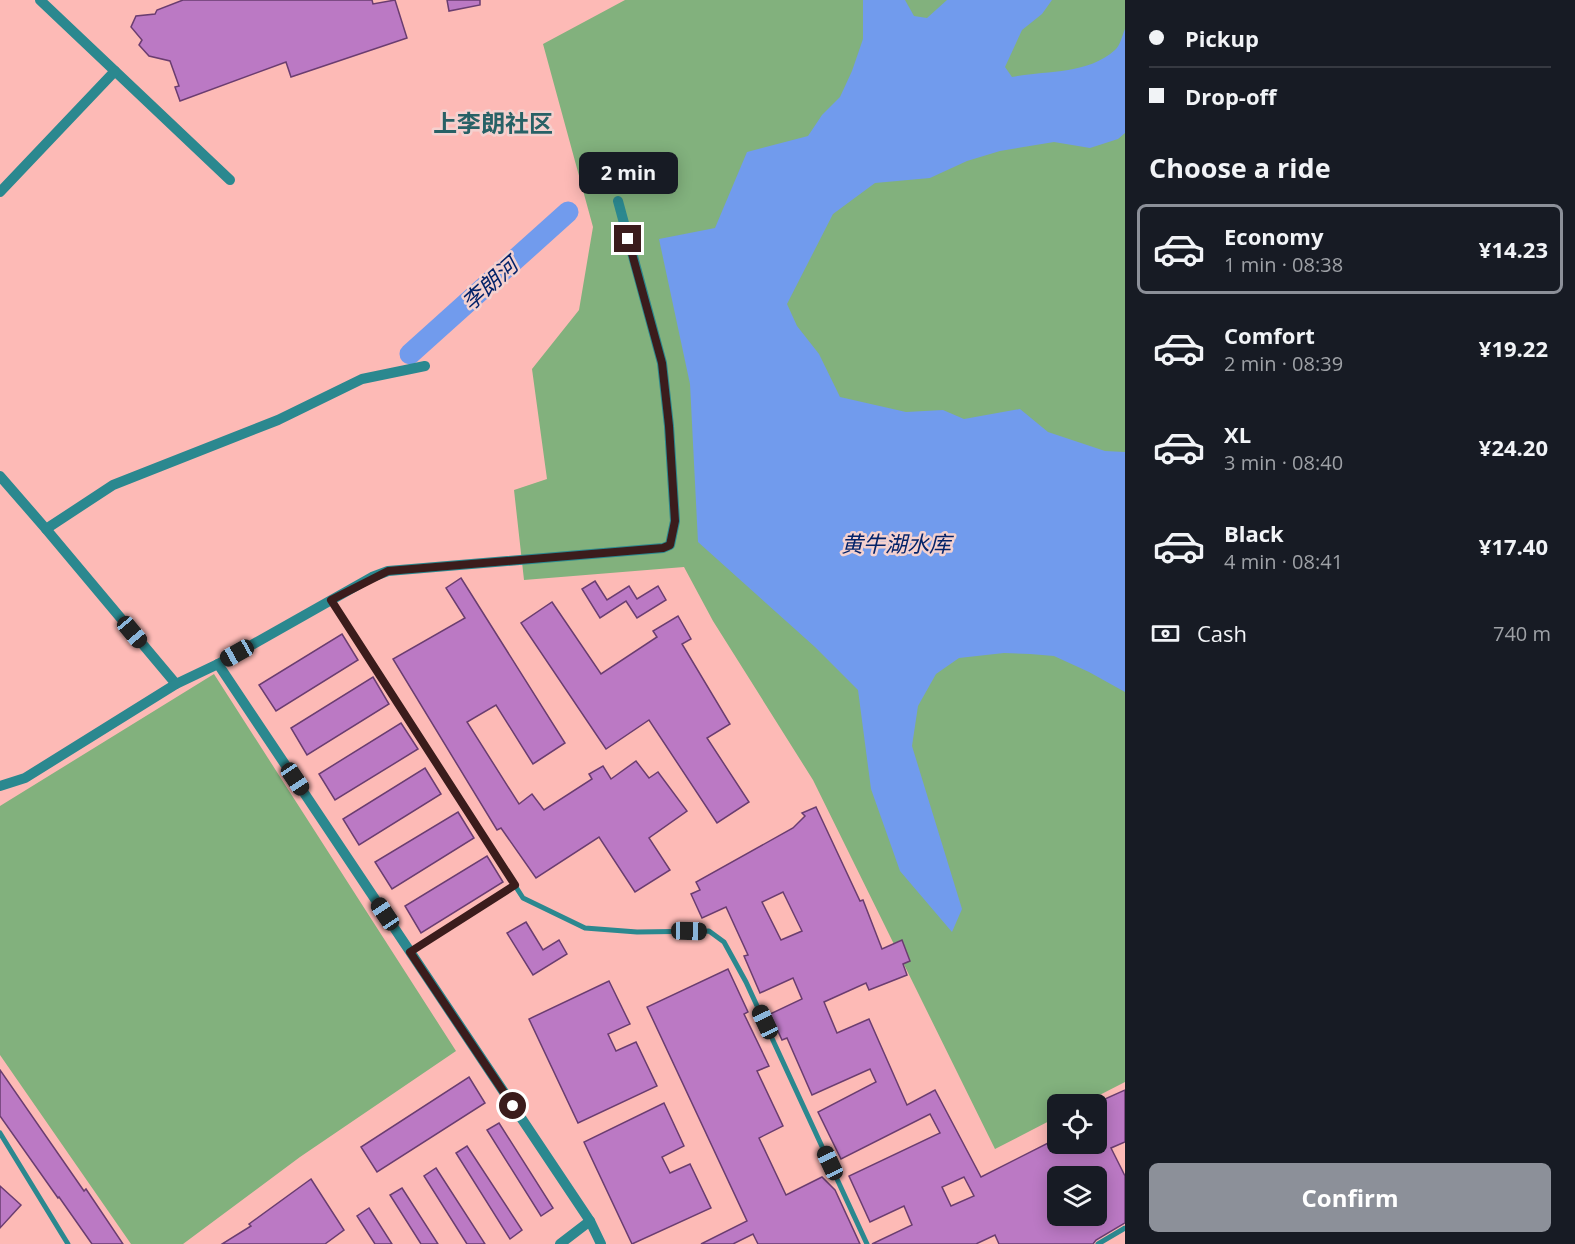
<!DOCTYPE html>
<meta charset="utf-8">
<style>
:root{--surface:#171b24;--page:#20242c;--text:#f1f3f6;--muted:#9ea1a6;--line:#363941;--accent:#8c9099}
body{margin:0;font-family:"Open Sans","Noto Sans SC",sans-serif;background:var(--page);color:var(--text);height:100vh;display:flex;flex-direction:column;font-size:22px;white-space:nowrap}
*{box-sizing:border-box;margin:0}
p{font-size:20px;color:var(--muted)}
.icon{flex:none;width:33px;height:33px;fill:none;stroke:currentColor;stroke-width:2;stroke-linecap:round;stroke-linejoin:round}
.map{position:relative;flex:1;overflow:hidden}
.side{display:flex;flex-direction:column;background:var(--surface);width:450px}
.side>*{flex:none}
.guide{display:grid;align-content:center;height:132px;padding:0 24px;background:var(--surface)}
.tools{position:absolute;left:1047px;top:1094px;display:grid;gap:12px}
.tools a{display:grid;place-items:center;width:60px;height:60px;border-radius:9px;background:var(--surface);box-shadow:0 3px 15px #0003;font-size:30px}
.end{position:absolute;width:27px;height:27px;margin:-14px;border:8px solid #3b1c1c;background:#fff;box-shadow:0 0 0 3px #fff}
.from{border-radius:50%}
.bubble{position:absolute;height:42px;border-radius:9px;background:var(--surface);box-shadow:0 3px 15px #0003;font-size:20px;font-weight:700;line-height:42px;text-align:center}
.car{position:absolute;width:18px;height:36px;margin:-18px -9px;border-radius:8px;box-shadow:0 0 4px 2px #0007;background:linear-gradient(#222 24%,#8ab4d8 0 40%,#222 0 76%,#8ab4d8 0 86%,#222 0)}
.guide b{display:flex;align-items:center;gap:21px;height:57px;font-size:22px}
.guide b+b{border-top:2px solid var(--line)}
.guide i{width:15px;height:15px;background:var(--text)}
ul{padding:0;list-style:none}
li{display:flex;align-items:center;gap:18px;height:90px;margin:0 12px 9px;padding:0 12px;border:3px solid transparent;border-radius:9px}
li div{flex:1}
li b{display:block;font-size:22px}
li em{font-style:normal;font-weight:700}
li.selected{border-color:var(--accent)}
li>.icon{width:54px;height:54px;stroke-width:1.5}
h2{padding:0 24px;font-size:27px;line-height:72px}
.pay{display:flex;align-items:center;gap:15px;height:66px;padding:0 24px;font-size:22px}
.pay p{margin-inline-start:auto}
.action{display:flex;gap:12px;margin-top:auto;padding:12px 24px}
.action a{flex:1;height:69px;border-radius:9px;background:var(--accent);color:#fff;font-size:24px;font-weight:700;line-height:69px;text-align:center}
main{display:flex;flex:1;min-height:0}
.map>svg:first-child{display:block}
.green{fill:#82b17d}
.water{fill:#719bed}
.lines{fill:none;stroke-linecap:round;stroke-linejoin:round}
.river{stroke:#719bed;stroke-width:21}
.building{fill:#bb79c4;stroke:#6a3d70;stroke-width:1.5;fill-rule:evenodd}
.service{stroke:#2b888f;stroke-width:5}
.minor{stroke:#2b888f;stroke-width:10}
.route{stroke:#3b1c1c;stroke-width:8}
.labels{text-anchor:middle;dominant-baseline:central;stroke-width:5;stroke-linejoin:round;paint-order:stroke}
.water-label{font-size:22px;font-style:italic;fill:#032268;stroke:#f4d1cf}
.quarter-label{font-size:24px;font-weight:bold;fill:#276166;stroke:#f4d1cf}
</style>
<main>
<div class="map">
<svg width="1125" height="1244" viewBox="0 0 1125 1244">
<rect width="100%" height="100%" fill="#fdbab6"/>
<!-- green -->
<g class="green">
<polygon points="625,0 1125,0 1125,1082 1082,1104 1058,1104 1057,1117 995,1149 813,780 713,621 684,567 524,580 514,490 547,479 532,369 579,310 593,227 543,44"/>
<polygon points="214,674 456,1051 300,1157 183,1244 131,1244 0,1055 0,806"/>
</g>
<!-- water -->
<path class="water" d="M863 0H905L914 16 927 18 947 0H1052L1042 14 1022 30 1005 67 1012 77C1047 70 1087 75 1115 50 1120 46 1122 36 1125 29V133L1118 139 1090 148 1054 142 1000 151 967 161 930 178 875 183 833 214 787 304 797 326 819 354 840 397 906 412 943 410 964 419 1020 409 1048 432 1105 451 1125 452V692L1089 672 1054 656 1030 654 1004 653 959 658 936 674 918 706 912 746 962 909 952 932 900 871 871 789 858 690 815 647 698 542 690 384 659 239 715 228 747 152 808 136 822 115 840 97 852 71 863 39Z"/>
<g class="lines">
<!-- river -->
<polyline class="river" points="410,354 568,212"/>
</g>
<!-- building -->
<g class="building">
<polygon points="183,0 372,0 373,4 395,0 407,38 291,77 286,62 180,101 175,87 179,86 170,61 149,56 139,45 142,40 131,27 136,16 155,14 157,10"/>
<polygon points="447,0 480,0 480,5 449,11"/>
<polygon points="461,578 565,743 533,764 496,705 467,722 519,804 532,794 544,810 592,779 589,774 603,766 611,779 636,761 649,778 658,772 687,811 649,838 670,870 635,892 599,837 536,878 501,828 497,830 393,659 465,618 446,588"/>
<polygon points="595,581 607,600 629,586 637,599 658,586 666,600 637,618 626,601 600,618 582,589"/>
<polygon points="552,602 601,674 657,637 653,631 678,616 691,639 682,644 730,724 707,738 749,802 717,823 649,720 606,749 521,623"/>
<polygon points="342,634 358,660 276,711 259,685"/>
<polygon points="373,677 389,704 307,755 291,728"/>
<polygon points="401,723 418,749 335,800 319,774"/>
<polygon points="425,768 441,794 359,845 343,819"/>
<path d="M816 807 860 901 863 900 882 949 902 940 910 961 903 964 907 975 869 990 866 983 824 1002 837 1033 869 1019 907 1105 935 1090 981 1177 1058 1138V1143H1096V1103L1125 1090V1142L1111 1148 1125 1176V1223L1096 1240 1093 1244H999L995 1235 976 1244H872L912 1225 904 1206 870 1222 849 1176 940 1133 930 1114 841 1159 818 1112 876 1082 870 1069 812 1095 787 1038 782 1040 770 1014 802 999 793 978 760 993 744 956 748 955 726 907 702 918 691 894 700 890 696 882 793 828 805 816 802 813ZM783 892 802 931 781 940 762 902ZM1058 1176H1096V1215H1058ZM964 1177 974 1196 951 1206 942 1187Z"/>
<polygon points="458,812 474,838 392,889 375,862"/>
<polygon points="487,856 503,882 421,933 405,906"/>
<polygon points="526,922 543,950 559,940 567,954 533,975 507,933"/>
<polygon points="728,969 748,1012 744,1014 769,1066 757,1071 783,1126 759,1138 786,1195 822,1177 835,1190 860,1244 758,1244 753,1234 733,1244 701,1244 747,1221 647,1007"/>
<polygon points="609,981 630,1024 608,1034 616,1051 636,1042 657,1086 578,1123 529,1019"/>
<polygon points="0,1070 84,1191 86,1189 123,1244 92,1244 59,1197 58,1198 0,1116"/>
<polygon points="469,1077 485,1103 377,1172 361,1147"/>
<polygon points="664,1103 684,1146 662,1157 670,1173 690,1164 711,1208 632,1244 584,1142"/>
<polygon points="499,1123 553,1208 541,1216 487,1130"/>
<polygon points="467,1146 522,1230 510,1239 456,1153"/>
<polygon points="436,1168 485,1244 467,1244 424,1176"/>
<polygon points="311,1179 344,1230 325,1244 222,1244 251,1226 249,1224"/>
<polygon points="0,1186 21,1205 0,1228"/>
<polygon points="402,1188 438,1244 421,1244 390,1195"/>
<polygon points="369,1208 392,1244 375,1244 357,1216"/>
</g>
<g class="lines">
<!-- service -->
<g class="service">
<polyline points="331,600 523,898 585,928 637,932 709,931 724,942 746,982 867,1244"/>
<polyline points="410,952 515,885"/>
<polyline points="0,1133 68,1244"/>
<polyline points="1098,1244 1125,1228"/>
</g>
<!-- minor -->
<g class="minor">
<polyline points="40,0 230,180"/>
<polyline points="0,192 115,71"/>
<polyline points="0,476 46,529 113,485 278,420 362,379 425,366"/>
<polyline points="46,529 176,684"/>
<polyline points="218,664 590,1221 601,1244"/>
<polyline points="0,786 25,778 176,684 218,664 372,577 388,571 663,548 670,545 675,521 669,426 662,363 618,201"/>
<polyline points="560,1244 590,1221"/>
</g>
</g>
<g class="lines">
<!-- route -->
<polyline class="route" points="513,1106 410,952 515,885 331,600 388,571 663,548 670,545 675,521 669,426 662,363 628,239"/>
</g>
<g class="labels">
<!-- water labels -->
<g class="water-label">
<text transform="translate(489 283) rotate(-42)">李朗河</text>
<text x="896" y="543">黄牛湖水库</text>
</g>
<!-- quarter labels -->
<g class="quarter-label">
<text x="493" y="122">上李朗社区</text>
</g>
</g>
</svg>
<div class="tools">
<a><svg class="icon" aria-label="locate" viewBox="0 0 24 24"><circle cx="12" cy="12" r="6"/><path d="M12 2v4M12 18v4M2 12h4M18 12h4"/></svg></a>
<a><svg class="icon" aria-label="layers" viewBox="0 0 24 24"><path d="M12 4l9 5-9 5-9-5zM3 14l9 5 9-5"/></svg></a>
</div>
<i class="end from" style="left:513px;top:1106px"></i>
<i class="end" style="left:628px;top:239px"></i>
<div class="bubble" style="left:579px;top:152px;width:99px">2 min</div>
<i class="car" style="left:132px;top:632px;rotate:140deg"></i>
<i class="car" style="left:237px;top:653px;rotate:241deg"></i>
<i class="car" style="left:295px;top:779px;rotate:146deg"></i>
<i class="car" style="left:385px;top:914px;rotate:326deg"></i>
<i class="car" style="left:689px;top:931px;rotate:91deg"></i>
<i class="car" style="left:765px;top:1022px;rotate:335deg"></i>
<i class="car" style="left:830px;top:1163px;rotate:335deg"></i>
</div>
<section class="side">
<div class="guide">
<b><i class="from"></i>Pickup</b>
<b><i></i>Drop-off</b>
</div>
<h2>Choose a ride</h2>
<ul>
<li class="selected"><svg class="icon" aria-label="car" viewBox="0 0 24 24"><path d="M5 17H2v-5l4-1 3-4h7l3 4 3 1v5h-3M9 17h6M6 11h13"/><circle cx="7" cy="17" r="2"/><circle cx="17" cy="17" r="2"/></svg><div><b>Economy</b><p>1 min · 08:38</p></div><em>¥14.23</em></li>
<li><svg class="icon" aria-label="car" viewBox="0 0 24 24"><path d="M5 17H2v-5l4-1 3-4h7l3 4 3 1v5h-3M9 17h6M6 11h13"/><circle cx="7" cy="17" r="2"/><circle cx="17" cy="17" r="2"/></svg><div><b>Comfort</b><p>2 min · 08:39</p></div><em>¥19.22</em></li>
<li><svg class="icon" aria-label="car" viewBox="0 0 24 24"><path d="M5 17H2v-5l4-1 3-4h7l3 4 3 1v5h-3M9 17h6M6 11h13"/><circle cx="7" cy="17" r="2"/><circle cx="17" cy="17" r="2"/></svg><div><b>XL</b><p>3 min · 08:40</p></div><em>¥24.20</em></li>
<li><svg class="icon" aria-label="car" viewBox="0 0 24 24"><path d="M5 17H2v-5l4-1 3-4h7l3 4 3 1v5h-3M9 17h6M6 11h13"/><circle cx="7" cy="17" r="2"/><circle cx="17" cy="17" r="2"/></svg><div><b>Black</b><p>4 min · 08:41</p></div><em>¥17.40</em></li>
</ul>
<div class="pay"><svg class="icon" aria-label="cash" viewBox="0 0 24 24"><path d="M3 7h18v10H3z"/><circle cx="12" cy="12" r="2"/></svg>Cash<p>740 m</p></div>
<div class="action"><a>Confirm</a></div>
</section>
</main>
